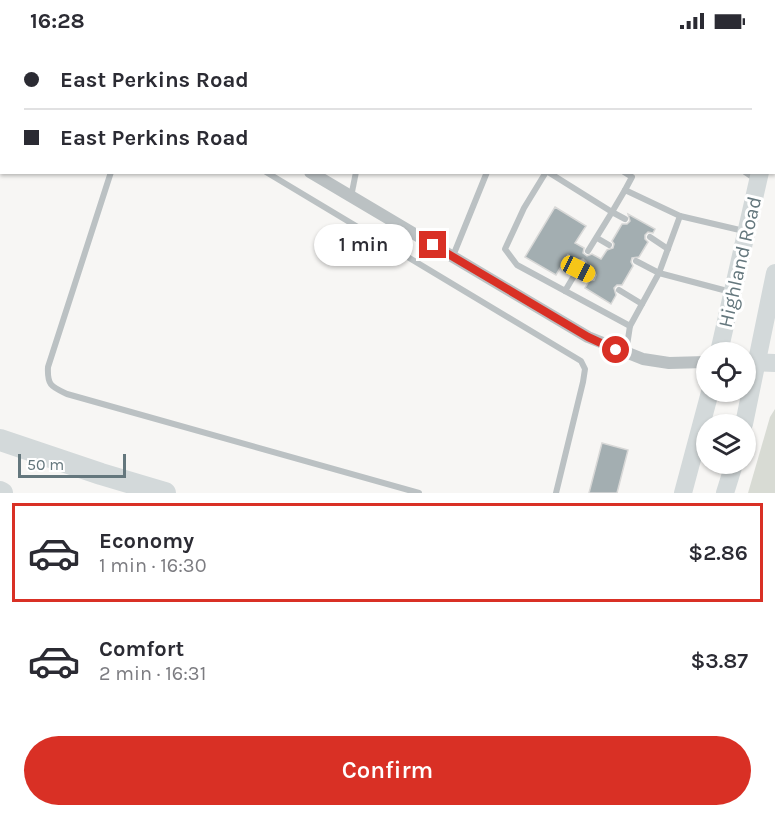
<!DOCTYPE html>
<meta charset="utf-8">
<style>
:root{--surface:#fff;--page:#f2f2f3;--text:#2b2b33;--muted:#7c7c81;--line:#e1e1e2;--accent:#d93025}
body{margin:0;font-family:Karla,sans-serif;background:var(--page);color:var(--text);height:100vh;display:flex;flex-direction:column;font-size:22px;white-space:nowrap}
*{box-sizing:border-box;margin:0}
p{font-size:20px;color:var(--muted)}
.icon{flex:none;width:33px;height:33px;fill:none;stroke:currentColor;stroke-width:2;stroke-linecap:round;stroke-linejoin:round}
.map{position:relative;height:451px;overflow:hidden}
.sheet{display:flex;flex-direction:column;background:var(--surface);flex:1}
.sheet>*{flex:none}
.top-card{position:absolute;left:0px;top:0px;width:776px;height:132px;box-shadow:0 2px 4px #0004;display:grid;align-content:center;height:132px;padding:0 24px;background:var(--surface)}
.tools{position:absolute;left:696px;top:300px;display:grid;gap:12px}
.tools a{display:grid;place-items:center;width:60px;height:60px;border-radius:50%;background:var(--surface);box-shadow:0 2px 4px #0004;font-size:30px}
.scale{position:absolute;left:18px;bottom:15px;width:108px;box-sizing:border-box;padding-left:6px;border:3px solid #64777d;border-top:0;font-size:16px;line-height:21px;white-space:nowrap;color:#64777d;-webkit-text-stroke:4px #fff;paint-order:stroke}
.end{position:absolute;width:27px;height:27px;margin:-14px;border:8px solid #d93025;background:#fff;box-shadow:0 0 0 3px #fff}
.from{border-radius:50%}
.bubble{position:absolute;height:42px;border-radius:21px;background:var(--surface);box-shadow:0 2px 4px #0004;font-size:20px;font-weight:600;line-height:42px;text-align:center}
.car{position:absolute;width:18px;height:36px;margin:-18px -9px;border-radius:8px;box-shadow:0 0 4px 2px #0007;background:linear-gradient(#f5c518 24%,#345 0 40%,#f5c518 0 76%,#345 0 86%,#f5c518 0)}
.top-card b{display:flex;align-items:center;gap:21px;height:57px;font-size:22px}
.top-card b+b{border-top:2px solid var(--line)}
.top-card i{width:15px;height:15px;background:var(--text)}
ul{padding:10px 0 0;list-style:none}
li{display:flex;align-items:center;gap:18px;height:99px;margin:0 12px 9px;padding:0 12px;border:3px solid transparent;border-radius:0px}
li div{flex:1}
li b{display:block;font-size:22px}
li em{font-style:normal;font-weight:600}
li.on{border-color:var(--accent)}
li>.icon{width:54px;height:54px;stroke-width:1.5}
.primary-button{display:flex;gap:12px;margin-top:auto;padding:12px 24px}
.primary-button a{flex:1;height:69px;border-radius:36px;background:var(--accent);color:#fff;font-size:24px;font-weight:600;line-height:69px;text-align:center}
.status{display:flex;justify-content:space-between;align-items:center;height:42px;padding:0 30px;background:var(--surface);direction:ltr}
.status svg{height:16px;fill:currentColor}
.map>svg:first-child{display:block}
.green{fill:#d8dbd4}
.building{fill:#a3aeb1;stroke:#d8d8d7;stroke-width:1.5}
.lines{fill:none;stroke-linecap:round;stroke-linejoin:round}
.lane{stroke:#bbc1c3;stroke-width:6}
.street{stroke:#bbc1c3;stroke-width:12}
.secondary{stroke:#d3d9da;stroke-width:18}
.highway{stroke:#d3d9da;stroke-width:22}
.route{stroke:#d93025;stroke-width:8}
.labels{text-anchor:middle;dominant-baseline:central;stroke-width:6;stroke-linejoin:round;paint-order:stroke}
.street-label{font-size:20px;fill:#64777d;stroke:#fff}
</style>
<div class="status"><b>16:28</b><svg viewBox="0 0 49 12"><path d="M0 12V9h3v3zM5 12V6h3v6zM10 12V3h3v9zM15 12V0h3v12zM26 1h20v11H26zM47 4h2v5h-2z"/></svg></div>
<div class="map">
<svg width="775" height="451" viewBox="0 0 775 451">
<rect width="100%" height="100%" fill="#f7f6f4"/>
<!-- green -->
<polygon class="green" points="775,367 775,451 748,451 770,375"/>
<!-- building -->
<g class="building">
<polygon points="555,165 586,184 575,201 584,206 583,211 587,214 592,212 601,217 607,208 613,206 614,202 612,199 622,182 627,182 630,179 628,172 655,187 653,191 648,190 645,193 645,197 648,200 639,215 632,216 631,220 633,224 622,243 617,243 614,246 616,253 611,262 585,246 589,239 594,238 596,233 594,229 586,224 586,220 583,217 577,219 568,213 556,233 525,215"/>
<polygon points="602,401 628,408 617,451 589,451"/>
</g>
<g class="lines">
<!-- lane -->
<g class="lane">
<polyline points="618,0 621,2"/>
<polyline points="774,0 775,1"/>
<polyline points="18,2 23,0"/>
<polyline points="168,2 169,0"/>
<polyline points="380,2 380,0"/>
<polyline points="539,2 540,0"/>
<polyline points="585,2 586,0"/>
<polyline points="662,2 663,0"/>
<polyline points="0,6 2,6"/>
<path d="M111 130 48 325C47 344 52 345 67 352L419 451"/>
<polyline points="266,130 581,319 585,327 583,340 556,451"/>
<polyline points="546,130 524,166 505,207 517,223 630,284"/>
<polyline points="548,130 612,170 625,148 680,174"/>
<polyline points="624,130 632,135 625,148"/>
<polyline points="745,130 757,138"/>
<polyline points="351,155 356,130"/>
<polyline points="650,195 668,207"/>
<polyline points="597,196 609,203"/>
<polyline points="588,209 612,170 625,177"/>
<polyline points="453,214 487,130"/>
<polyline points="578,227 591,234"/>
<polyline points="619,248 642,262"/>
<polyline points="565,249 581,222"/>
<polyline points="731,250 659,231 680,174 744,189"/>
<polyline points="626,310 630,284 659,231 636,219"/>
</g>
<!-- street -->
<g class="street">
<polyline points="90,0 92,2"/>
<polyline points="310,130 588,295 643,317 669,321 706,320"/>
</g>
<!-- secondary -->
<g class="secondary">
<polyline points="774,76 775,72"/>
<polyline points="719,310 760,130"/>
<polyline points="746,320 775,321"/>
<polyline points="744,382 775,231"/>
<polyline points="683,451 710,350"/>
<polyline points="725,451 734,422"/>
</g>
<!-- highway -->
<g class="highway">
<polyline points="0,398 101,432 165,451"/>
<polyline points="0,450 2,451"/>
</g>
</g>
<g class="lines">
<!-- route -->
<polyline class="route" points="433,203 588,295 616,308"/>
</g>
<g class="labels">
<!-- street labels -->
<g class="street-label">
<text transform="translate(740 220) rotate(-77)">Highland Road</text>
</g>
</g>
</svg>
<div class="tools">
<a><svg class="icon" aria-label="locate" viewBox="0 0 24 24"><circle cx="12" cy="12" r="6"/><path d="M12 2v4M12 18v4M2 12h4M18 12h4"/></svg></a>
<a><svg class="icon" aria-label="layers" viewBox="0 0 24 24"><path d="M12 4l9 5-9 5-9-5zM3 14l9 5 9-5"/></svg></a>
</div>
<div class="scale">50 m</div>
<i class="end from" style="left:616px;top:308px"></i>
<i class="end" style="left:433px;top:203px"></i>
<div class="bubble" style="left:314px;top:182px;width:99px">1 min</div>
<i class="car" style="left:578px;top:227px;rotate:117deg"></i>
<div class="top-card">
<b><i class="from"></i>East Perkins Road</b>
<b><i></i>East Perkins Road</b>
</div>
</div>
<section class="sheet">
<ul>
<li class="on"><svg class="icon" aria-label="car" viewBox="0 0 24 24"><path d="M5 17H2v-5l4-1 3-4h7l3 4 3 1v5h-3M9 17h6M6 11h13"/><circle cx="7" cy="17" r="2"/><circle cx="17" cy="17" r="2"/></svg><div><b>Economy</b><p>1 min · 16:30</p></div><em>$2.86</em></li>
<li><svg class="icon" aria-label="car" viewBox="0 0 24 24"><path d="M5 17H2v-5l4-1 3-4h7l3 4 3 1v5h-3M9 17h6M6 11h13"/><circle cx="7" cy="17" r="2"/><circle cx="17" cy="17" r="2"/></svg><div><b>Comfort</b><p>2 min · 16:31</p></div><em>$3.87</em></li>
</ul>
<div class="primary-button"><a>Confirm</a></div>
</section>
